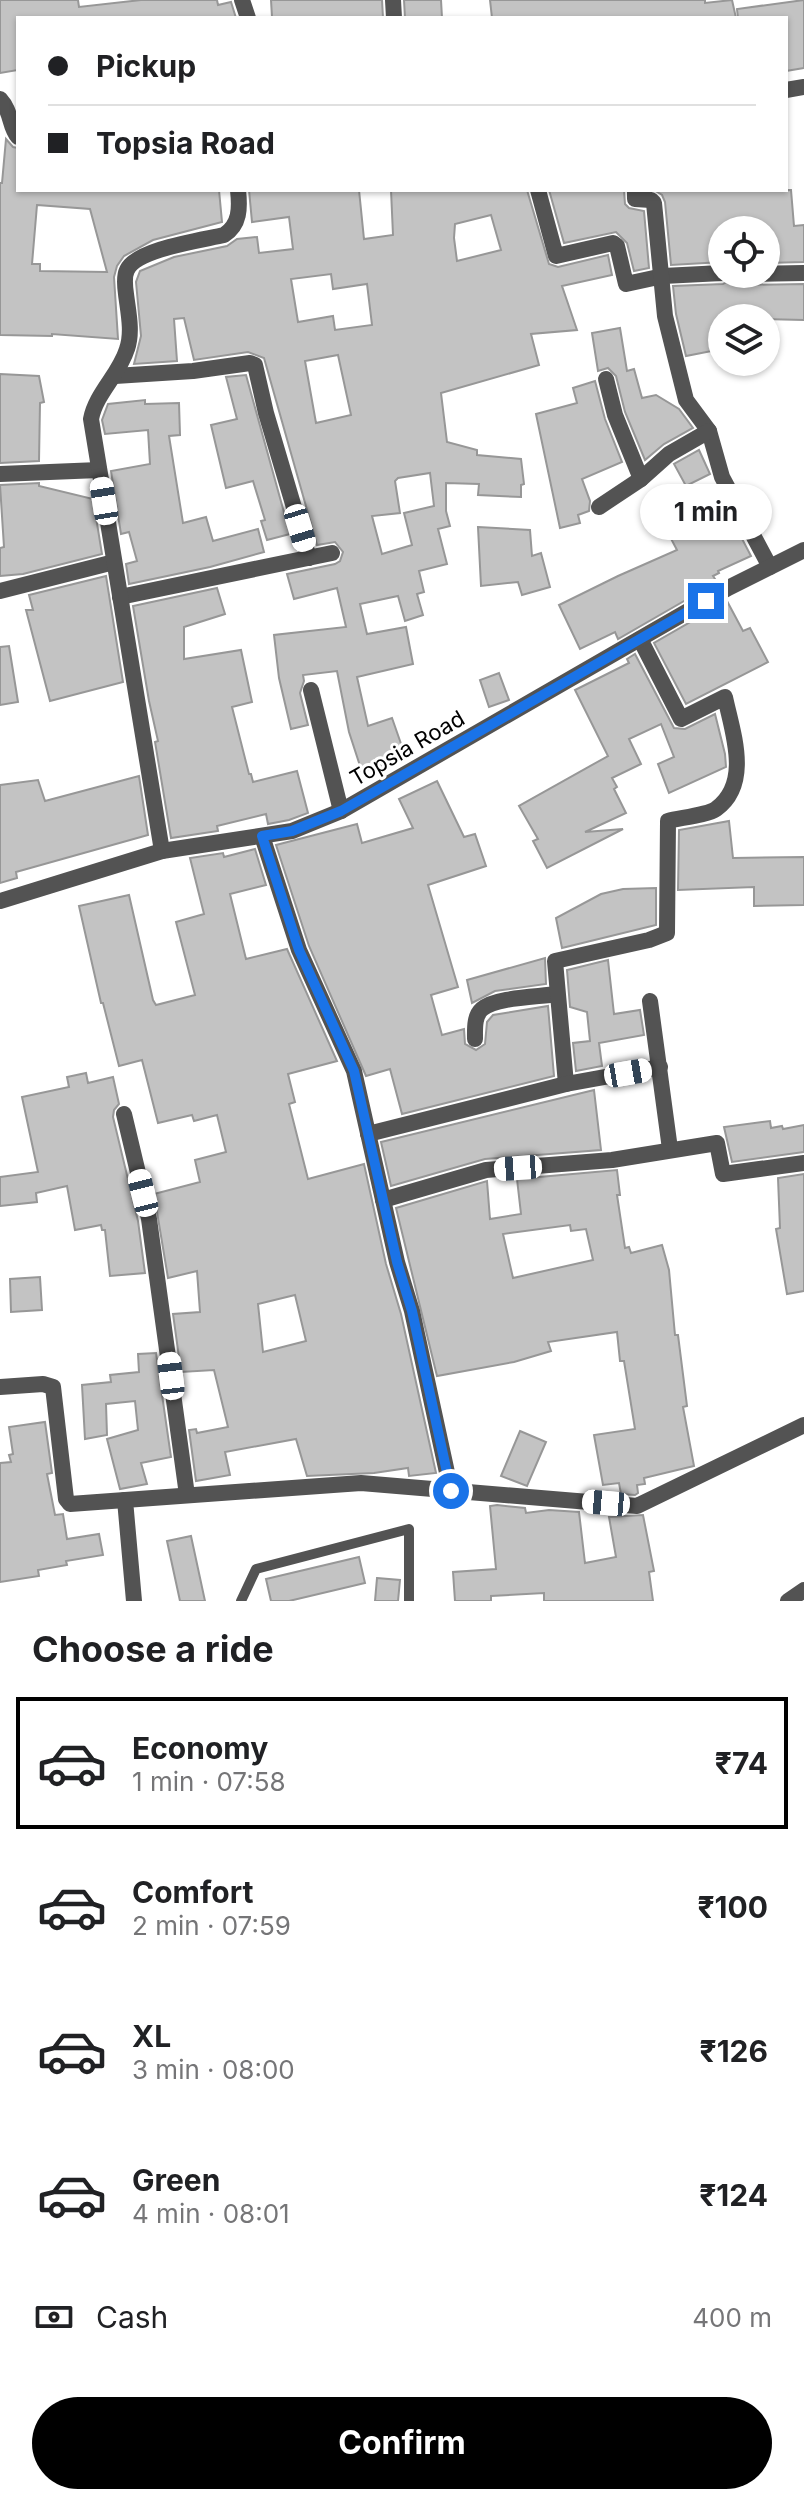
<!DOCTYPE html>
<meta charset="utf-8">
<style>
:root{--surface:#fff;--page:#f2f2f2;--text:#202124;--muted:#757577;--line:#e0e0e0;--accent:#000}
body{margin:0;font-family:Inter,sans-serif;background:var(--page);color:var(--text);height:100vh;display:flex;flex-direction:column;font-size:30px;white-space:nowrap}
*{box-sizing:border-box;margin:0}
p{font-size:26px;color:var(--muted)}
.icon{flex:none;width:44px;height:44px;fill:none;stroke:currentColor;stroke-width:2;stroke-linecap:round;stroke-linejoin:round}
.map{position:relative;height:1601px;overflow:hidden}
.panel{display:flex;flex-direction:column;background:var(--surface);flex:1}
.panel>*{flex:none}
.top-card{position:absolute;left:16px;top:16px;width:772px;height:176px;border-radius:0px;box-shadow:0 2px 6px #0004;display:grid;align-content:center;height:176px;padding:0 32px;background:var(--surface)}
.tools{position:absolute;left:708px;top:216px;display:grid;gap:16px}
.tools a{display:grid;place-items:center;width:72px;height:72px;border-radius:50%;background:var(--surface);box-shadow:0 2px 6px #0004;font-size:40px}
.end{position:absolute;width:36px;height:36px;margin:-18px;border:10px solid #1a73e8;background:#fff;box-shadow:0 0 0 4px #fff}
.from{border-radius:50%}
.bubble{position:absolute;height:56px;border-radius:28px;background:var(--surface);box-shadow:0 2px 6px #0004;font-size:26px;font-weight:700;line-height:56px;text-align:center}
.car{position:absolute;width:24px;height:48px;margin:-24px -12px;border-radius:10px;box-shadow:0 0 6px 2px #0007;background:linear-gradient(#fff 24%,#345 0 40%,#fff 0 76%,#345 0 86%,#fff 0)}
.top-card b{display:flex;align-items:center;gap:28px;height:76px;font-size:30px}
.top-card b+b{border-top:2px solid var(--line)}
.top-card i{width:20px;height:20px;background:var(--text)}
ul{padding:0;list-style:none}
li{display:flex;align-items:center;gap:24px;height:132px;margin:0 16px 12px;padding:0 16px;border:4px solid transparent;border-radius:0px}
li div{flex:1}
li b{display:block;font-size:30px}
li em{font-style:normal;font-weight:700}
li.current{border-color:var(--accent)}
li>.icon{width:72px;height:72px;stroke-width:1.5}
h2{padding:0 32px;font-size:36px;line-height:96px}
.pay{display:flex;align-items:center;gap:20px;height:88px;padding:0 32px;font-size:30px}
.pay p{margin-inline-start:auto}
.button{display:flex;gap:16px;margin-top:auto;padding:16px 32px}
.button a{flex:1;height:92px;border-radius:48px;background:var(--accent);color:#fff;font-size:32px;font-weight:700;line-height:92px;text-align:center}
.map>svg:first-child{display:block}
.building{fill:#c3c3c3;stroke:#979797;stroke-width:2;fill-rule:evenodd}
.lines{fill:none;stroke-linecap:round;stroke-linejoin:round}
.service{stroke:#535353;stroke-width:10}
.minor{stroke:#535353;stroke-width:16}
.tertiary{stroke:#535353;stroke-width:16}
.route{stroke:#1a73e8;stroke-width:10}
.labels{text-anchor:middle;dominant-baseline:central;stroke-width:6;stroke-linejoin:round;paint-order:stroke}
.street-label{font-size:22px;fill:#000;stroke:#fff}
</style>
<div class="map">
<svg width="804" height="1601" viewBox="0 0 804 1601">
<rect width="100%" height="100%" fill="#fff"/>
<!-- building -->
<g class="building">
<polygon points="0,0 78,0 79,7 141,0 217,0 218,5 231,2 236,18 18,18 18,70 0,73"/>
<polygon points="271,0 382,0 383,18 272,17"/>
<polygon points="404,0 441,0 442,18 405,18"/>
<polygon points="490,0 705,0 705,3 732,0 736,18 492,18"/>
<polygon points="804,0 804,68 786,71 786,18 738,18 737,9"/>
<path d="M6 139 13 147 18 148V190H219L222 222 153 240 124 256 117 266 114 277 118 339 52 334V336L0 335V183H2ZM37 205 90 209 107 272 40 271V264H32Z"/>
<path d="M249 190H359L364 239 393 235 391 190H527L549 264 558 267 608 255 612 275 562 286 577 330 531 334 539 365 441 393 447 442 477 450V455L521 459 524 484 521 485V497L478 495 479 484 446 483V511L450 526 438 529 447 564 419 571 424 592 417 594 423 615 405 621 398 596 360 604 367 634 406 627 413 664 357 677 368 726 392 718 406 758 362 772 349 732 337 671 303 675 304 681 300 693 308 725 291 729 279 678 274 635 346 627 337 588 294 599 287 574 335 564 340 561 343 552 335 542 317 545 264 358 248 352 194 360 184 318 174 319 177 361 134 364 141 336 136 282 140 271 174 257 227 246 237 239 257 237 259 253 293 249 289 217 252 222ZM491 215 501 250 457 261 454 238 455 224ZM331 274 333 289 367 284 372 325 335 330 333 316 298 322 291 279ZM338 355 351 415 316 423 305 361ZM430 473 434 506 404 513 412 545 382 554 372 516 400 513 395 481 398 478Z"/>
<polygon points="549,190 624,190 625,204 629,208 644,211 649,268 634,271 627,243 616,232 564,243"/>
<polygon points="654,190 791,190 794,226 804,225 804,262 766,263 766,230 722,230 722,262 671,265 665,202 662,195"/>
<polygon points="730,280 739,285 804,284 804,320 722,318 722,349 686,356 676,314 673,286 723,284"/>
<polygon points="620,328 627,371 634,369 642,398 656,395 679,409 693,428 664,444 645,460 625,412 616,376 608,368 598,371 592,333"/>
<polygon points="0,374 39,376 44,402 40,403 39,461 0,463"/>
<polygon points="246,375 290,534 267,540 261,521 265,520 253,481 226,488 211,425 237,419 226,377"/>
<polygon points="595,381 605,419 622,462 582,479 590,501 589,511 578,515 580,523 560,528 536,414 577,403 573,388"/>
<polygon points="145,400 145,404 179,403 180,435 169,436 183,523 206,517 213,541 258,529 264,552 210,567 129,584 126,564 137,561 129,532 121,534 111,471 150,464 148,430 105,434 102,420 108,404"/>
<polygon points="699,450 710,474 686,486 674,464"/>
<polygon points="39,483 39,486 93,499 102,554 23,574 0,576 0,548 4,547 0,485"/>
<polygon points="725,506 751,556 718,571 719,573 713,576 717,582 618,639 615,632 580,649 559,605 618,576 677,550 668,533"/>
<polygon points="478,527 530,530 532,556 541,553 550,587 522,595 518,582 481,586"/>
<polygon points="106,576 123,682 50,701 26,610 33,610 29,595"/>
<polygon points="217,588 225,614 184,627 184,659 241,650 252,702 232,707 249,774 251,774 253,782 297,771 308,813 289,820 268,824 266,814 217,826 218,831 171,838 155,742 158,741 149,701 133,606"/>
<polygon points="727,601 743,631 750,628 768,662 686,704 654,643"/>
<polygon points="9,646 18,702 0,705 0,647"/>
<polygon points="635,654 674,728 685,729 715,714 725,754 726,767 669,793 658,764 674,757 661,724 629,739 641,764 612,778 617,787 614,789 626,813 585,832 623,829 547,868 533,841 538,839 519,806 608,756 575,690 629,663 627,659"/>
<polygon points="499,673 509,700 489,707 480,680"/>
<polygon points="139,776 148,835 16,872 17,878 0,883 0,785 38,780 45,801"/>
<polygon points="437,781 464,837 475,834 486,866 428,885 458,987 431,995 442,1035 464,1029 465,1044 476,1050 485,1044 487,1022 493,1015 548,1006 554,1076 402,1114 390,1069 366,1076 309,946 276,845 357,824 362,843 413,828 399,799"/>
<polygon points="729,821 733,858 804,857 804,905 754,906 754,887 678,890 679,830"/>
<path d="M255 849 266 885 230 894 246 959 287 949 337 1061 288 1074 295 1102 289 1104 308 1179 364 1164 386 1264 401 1314 436 1473 409 1476 408 1468 374 1473 307 1476 296 1439 225 1452 230 1475 196 1481 189 1430 196 1429 197 1433 228 1427 214 1370 181 1372 173 1314 200 1312 197 1271 168 1278 154 1194 200 1182 195 1160 226 1152 217 1115 194 1121 192 1115 158 1123 142 1060 119 1066 103 1003H101L79 906 129 895 153 1000 156 1005 195 995 176 922 204 914 190 858 223 853 224 857ZM295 1295 306 1341 263 1352 258 1304Z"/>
<polygon points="656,888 656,925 562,948 556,918 601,894 623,889"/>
<polygon points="545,958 546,984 495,991 472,1003 467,980"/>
<polygon points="608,960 614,1014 640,1010 644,1035 599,1043 602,1066 576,1071 573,1043 590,1041 587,1012 570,1007 567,970"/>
<polygon points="86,1073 88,1083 113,1077 119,1104 114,1110 113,1117 138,1221 145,1273 110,1276 105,1230 102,1230 101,1225 75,1230 67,1186 36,1193 37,1202 0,1206 0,1177 38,1172 22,1097 69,1087 67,1077"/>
<polygon points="594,1090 601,1150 485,1159 391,1186 381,1142"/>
<polygon points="770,1121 771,1128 782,1126 783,1129 804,1125 804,1152 732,1162 724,1127"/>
<path d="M617 1170 620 1195H617L625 1248 629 1247 631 1253 662 1245 669 1270 675 1335H678L687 1406 683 1407 694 1466 644 1478 645 1484 637 1485 638 1493 635 1495 621 1494 619 1483 603 1485 594 1435 635 1429 624 1361H620L617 1332 548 1342 551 1351 514 1362 437 1376 396 1208 487 1181 490 1219 521 1214 517 1179ZM570 1225 571 1231 586 1229 593 1260 513 1278 503 1234Z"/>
<polygon points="804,1174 804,1291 787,1294 776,1229 780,1228 778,1178"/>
<polygon points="40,1277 42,1310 11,1312 10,1279"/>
<polygon points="156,1353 171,1457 141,1463 147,1484 120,1489 107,1439 138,1430 135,1401 106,1404 107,1435 85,1439 82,1385 111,1382 110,1375 139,1372 138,1354"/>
<polygon points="45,1422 52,1473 47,1474 55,1515 63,1514 67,1539 99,1534 103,1555 66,1561 67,1565 38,1570 39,1576 0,1582 0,1463 11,1462 9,1455 13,1454 9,1427"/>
<polygon points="520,1431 546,1442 527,1486 501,1476"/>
<polygon points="497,1505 525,1508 526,1513 549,1510 579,1512 585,1563 616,1557 609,1517 643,1515 654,1571 649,1572 653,1601 544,1601 544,1593 491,1596 491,1601 455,1601 453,1572 496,1569 490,1506"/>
<polygon points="191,1536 205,1601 180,1601 167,1541"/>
<polygon points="359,1557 365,1583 289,1601 271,1601 266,1579"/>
<polygon points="377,1578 400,1580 398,1601 375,1601"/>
</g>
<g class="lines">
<!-- service -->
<polyline class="service" points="241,1601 256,1569 409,1529 409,1601"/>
<!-- minor -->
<g class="minor">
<polyline points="242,0 248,18"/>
<polyline points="393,0 394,18"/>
<polyline points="786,90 804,87"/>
<path d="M0 99C12 112 9 127 18 137"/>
<polyline points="538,190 556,256 613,243 617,246 626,284 663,276 722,273"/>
<polyline points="635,190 635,199 651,200 654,203 665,316 686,400 709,431 722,477 770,567"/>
<polyline points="739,274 804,273"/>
<polyline points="115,376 193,371 250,363 255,365 266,413 309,558"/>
<polyline points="606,379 615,415 641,479"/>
<polyline points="0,474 99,470"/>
<polyline points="599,507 641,479 669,454 709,431"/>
<polyline points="0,591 114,562"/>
<polyline points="120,597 332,553"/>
<polyline points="311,690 341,811"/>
<polyline points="262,836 299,950 354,1071 397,1262 412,1311 451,1491"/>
<path d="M162 851 91 419C96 393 119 375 127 349 133 332 128 311 126 294 125 287 124 276 127 270 136 249 203 240 224 235 240 225 240 208 238 190"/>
<polyline points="650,1001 670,1149"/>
<path d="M475 1039C475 1029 474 1016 482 1009 496 997 538 997 557 994"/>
<path d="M566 1084 555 961 649 940 667 933 668 821C679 818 708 815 716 809 752 783 732 731 725 697L681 719 640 639"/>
<polyline points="124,1114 149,1219 187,1495"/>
<polyline points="368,1134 566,1084 660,1067"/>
<polyline points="383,1200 486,1170 612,1160 717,1143 723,1174 804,1163"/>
<polyline points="0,1387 43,1384 53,1387 66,1499 70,1504 125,1500"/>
<polyline points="134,1601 125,1500 361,1483 637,1506 804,1425"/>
<polyline points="788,1601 804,1590"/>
</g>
<!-- tertiary -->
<polyline class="tertiary" points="0,901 162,851 292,831 341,811 728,588 804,550"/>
</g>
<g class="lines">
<!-- route -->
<polyline class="route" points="451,1491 412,1311 397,1262 354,1071 299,950 262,836 292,831 341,811 706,601"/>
</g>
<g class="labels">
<!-- street labels -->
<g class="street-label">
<text transform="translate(407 748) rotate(-30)">Topsia Road</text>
</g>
</g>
</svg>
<div class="tools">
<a><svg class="icon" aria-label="locate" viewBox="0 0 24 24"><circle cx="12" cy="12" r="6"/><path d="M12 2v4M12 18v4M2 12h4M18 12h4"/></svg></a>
<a><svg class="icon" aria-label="layers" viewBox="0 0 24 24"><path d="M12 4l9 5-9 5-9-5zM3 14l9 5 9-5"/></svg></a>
</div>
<i class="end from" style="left:451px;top:1491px"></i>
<i class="end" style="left:706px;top:601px"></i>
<div class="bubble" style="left:640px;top:484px;width:132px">1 min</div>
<i class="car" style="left:104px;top:501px;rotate:351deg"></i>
<i class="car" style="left:300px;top:528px;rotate:163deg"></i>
<i class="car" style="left:628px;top:1073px;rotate:80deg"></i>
<i class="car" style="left:518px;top:1168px;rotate:266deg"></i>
<i class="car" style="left:143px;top:1193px;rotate:346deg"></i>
<i class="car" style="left:171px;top:1376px;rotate:353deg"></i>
<i class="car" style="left:606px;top:1503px;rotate:275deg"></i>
<div class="top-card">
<b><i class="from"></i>Pickup</b>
<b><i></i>Topsia Road</b>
</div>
</div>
<section class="panel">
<h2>Choose a ride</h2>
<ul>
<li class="current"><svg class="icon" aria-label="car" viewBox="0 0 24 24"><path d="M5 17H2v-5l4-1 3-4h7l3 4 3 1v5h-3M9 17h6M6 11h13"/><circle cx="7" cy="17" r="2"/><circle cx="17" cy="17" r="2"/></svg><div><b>Economy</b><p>1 min · 07:58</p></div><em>₹74</em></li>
<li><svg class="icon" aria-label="car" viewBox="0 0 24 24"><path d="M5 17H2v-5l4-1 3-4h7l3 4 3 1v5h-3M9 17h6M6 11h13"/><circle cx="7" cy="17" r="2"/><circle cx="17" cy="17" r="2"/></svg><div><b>Comfort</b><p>2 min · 07:59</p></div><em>₹100</em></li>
<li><svg class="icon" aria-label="car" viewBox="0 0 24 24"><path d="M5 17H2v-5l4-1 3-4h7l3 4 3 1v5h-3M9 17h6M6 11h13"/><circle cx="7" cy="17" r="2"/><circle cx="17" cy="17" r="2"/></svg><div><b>XL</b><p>3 min · 08:00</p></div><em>₹126</em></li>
<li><svg class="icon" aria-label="car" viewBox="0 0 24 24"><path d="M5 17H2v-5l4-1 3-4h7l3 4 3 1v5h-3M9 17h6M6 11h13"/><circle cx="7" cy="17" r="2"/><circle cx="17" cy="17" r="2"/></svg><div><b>Green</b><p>4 min · 08:01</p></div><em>₹124</em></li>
</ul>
<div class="pay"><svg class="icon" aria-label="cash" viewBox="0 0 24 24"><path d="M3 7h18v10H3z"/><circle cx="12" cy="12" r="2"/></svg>Cash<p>400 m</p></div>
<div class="button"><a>Confirm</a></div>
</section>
